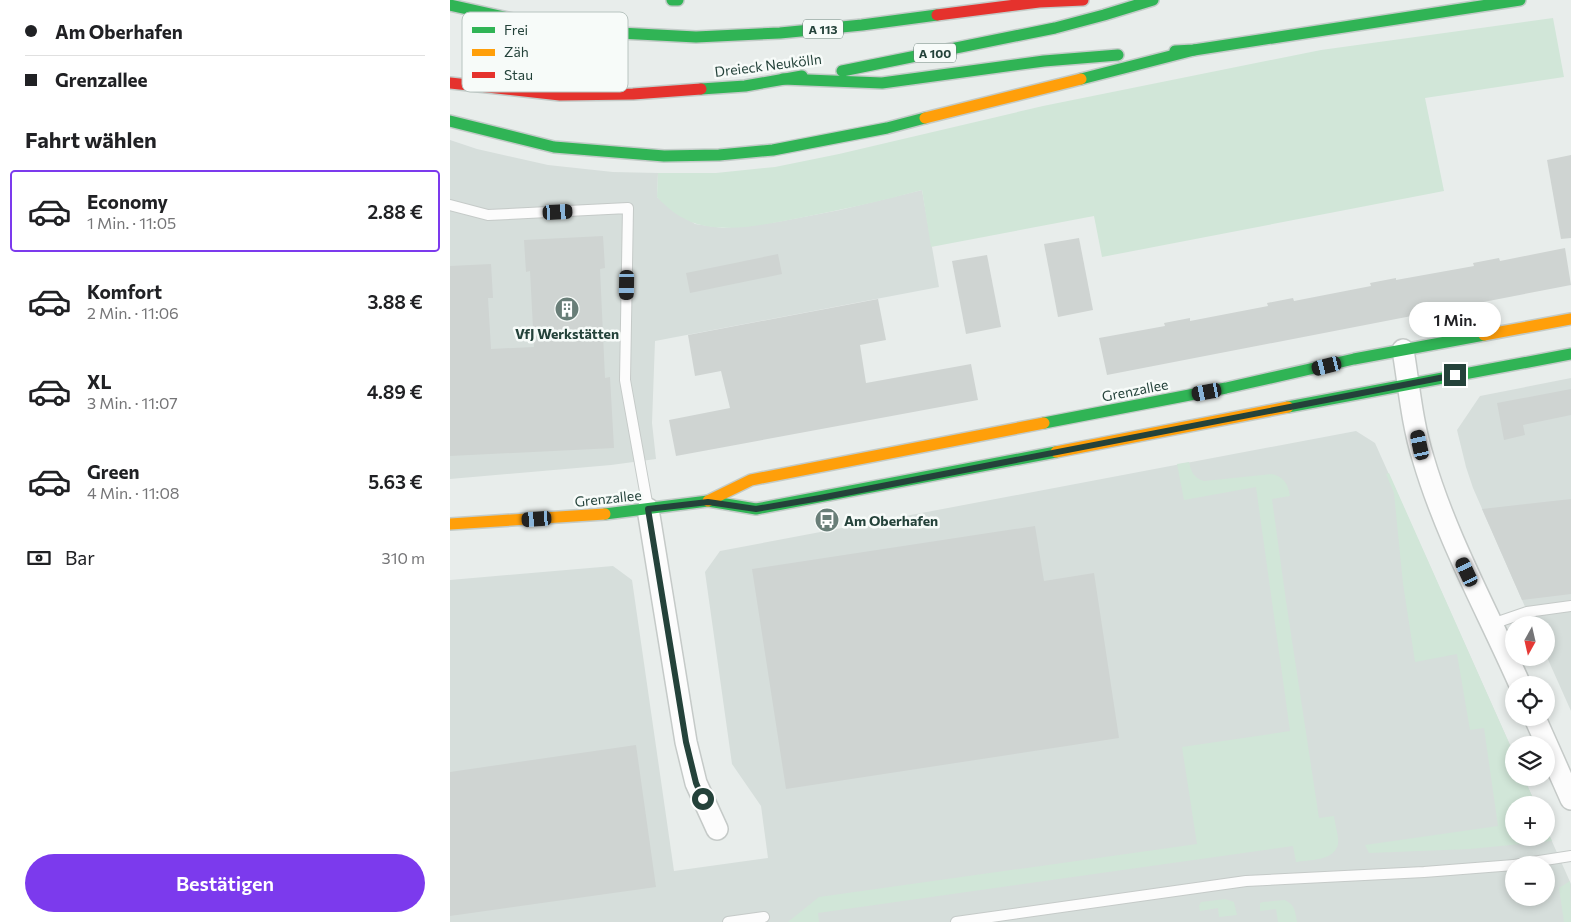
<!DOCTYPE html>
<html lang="de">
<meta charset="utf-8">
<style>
:root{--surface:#fff;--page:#f2f2f2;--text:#202124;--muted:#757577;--line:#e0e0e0;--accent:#7c3aed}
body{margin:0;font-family:Commissioner,sans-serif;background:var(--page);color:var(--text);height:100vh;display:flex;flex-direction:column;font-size:19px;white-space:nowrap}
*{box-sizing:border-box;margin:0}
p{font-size:16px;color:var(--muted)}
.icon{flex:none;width:28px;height:28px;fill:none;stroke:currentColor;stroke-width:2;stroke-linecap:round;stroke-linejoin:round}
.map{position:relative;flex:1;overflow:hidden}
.panel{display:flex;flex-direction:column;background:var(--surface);width:450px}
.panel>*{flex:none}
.banner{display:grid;align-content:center;height:110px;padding:0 25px;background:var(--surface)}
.needle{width:32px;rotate:188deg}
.fabs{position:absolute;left:1055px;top:616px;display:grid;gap:10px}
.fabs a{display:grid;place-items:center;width:50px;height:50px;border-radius:50%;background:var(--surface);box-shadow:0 2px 8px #0003;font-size:25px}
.end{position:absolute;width:22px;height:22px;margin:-11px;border:6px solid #24423a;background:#fff;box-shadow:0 0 0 2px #fff}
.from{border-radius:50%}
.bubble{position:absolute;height:35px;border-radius:18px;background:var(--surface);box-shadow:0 2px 8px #0003;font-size:16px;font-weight:600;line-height:35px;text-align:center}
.car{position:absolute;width:15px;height:30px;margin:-15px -8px;border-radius:6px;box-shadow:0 0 4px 1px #0007;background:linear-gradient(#222 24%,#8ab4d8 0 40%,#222 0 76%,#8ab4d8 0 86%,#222 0)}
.banner b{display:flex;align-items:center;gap:18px;height:48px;font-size:19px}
.banner b+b{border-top:1px solid var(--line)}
.banner i{width:12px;height:12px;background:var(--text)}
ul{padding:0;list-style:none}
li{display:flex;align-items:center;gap:15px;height:82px;margin:0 10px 8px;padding:0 15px;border:2px solid transparent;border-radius:5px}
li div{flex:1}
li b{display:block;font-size:19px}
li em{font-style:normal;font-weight:600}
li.on{border-color:var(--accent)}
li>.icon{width:45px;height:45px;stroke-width:1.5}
h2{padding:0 25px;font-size:22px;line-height:60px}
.pay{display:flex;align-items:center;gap:12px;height:55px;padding:0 25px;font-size:19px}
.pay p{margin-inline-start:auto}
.primary-button{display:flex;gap:10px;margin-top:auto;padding:10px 25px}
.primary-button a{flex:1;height:58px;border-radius:30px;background:var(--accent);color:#fff;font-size:20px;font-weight:600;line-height:58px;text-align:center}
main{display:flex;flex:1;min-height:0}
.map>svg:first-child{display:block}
.built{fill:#d6dedb;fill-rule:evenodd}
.green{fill:#d1e6d8}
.building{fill:#cfd4d2}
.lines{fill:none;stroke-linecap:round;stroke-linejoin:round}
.lane-casing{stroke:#c5cac8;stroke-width:12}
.street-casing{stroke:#c5cac8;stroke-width:24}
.fast-casing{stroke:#c3cbc8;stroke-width:14}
.slow-casing{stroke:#c3cbc8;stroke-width:14}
.jam-casing{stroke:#c3cbc8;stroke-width:14}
.lane{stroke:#fcfcfc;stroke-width:10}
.street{stroke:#fcfcfc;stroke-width:21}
.fast{stroke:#30b455;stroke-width:11}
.slow{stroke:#ff9f0a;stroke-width:11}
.jam{stroke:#e5322d;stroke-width:11}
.route{stroke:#24423a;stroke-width:6}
.labels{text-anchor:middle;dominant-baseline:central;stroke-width:5;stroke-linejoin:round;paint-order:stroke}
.shield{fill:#f7fbf9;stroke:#637a73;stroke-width:1}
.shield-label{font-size:12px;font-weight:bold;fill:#24423a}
.street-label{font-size:14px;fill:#24423a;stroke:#f7fbf9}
.poi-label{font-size:14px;font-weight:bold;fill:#24423a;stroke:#f7fbf9}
.key{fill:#f7fbf9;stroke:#b8c4c0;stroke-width:1}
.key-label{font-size:14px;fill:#24423a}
</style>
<main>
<section class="panel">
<div class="banner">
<b><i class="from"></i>Am Oberhafen</b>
<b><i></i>Grenzallee</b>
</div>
<h2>Fahrt wählen</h2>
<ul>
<li class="on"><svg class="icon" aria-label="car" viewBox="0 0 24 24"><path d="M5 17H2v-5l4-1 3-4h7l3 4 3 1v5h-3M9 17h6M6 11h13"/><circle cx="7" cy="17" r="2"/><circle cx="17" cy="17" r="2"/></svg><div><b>Economy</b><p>1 Min. · 11:05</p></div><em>2.88 €</em></li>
<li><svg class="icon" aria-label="car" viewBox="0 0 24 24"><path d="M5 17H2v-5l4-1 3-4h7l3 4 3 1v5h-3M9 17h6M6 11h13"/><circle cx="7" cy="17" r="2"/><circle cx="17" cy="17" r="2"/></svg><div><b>Komfort</b><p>2 Min. · 11:06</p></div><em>3.88 €</em></li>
<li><svg class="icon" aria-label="car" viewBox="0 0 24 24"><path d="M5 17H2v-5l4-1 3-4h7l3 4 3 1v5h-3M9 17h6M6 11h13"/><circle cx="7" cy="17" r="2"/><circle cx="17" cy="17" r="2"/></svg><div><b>XL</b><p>3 Min. · 11:07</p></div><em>4.89 €</em></li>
<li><svg class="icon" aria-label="car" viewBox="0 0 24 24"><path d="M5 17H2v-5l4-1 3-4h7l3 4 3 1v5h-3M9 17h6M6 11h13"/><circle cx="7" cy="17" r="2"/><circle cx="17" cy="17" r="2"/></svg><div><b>Green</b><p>4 Min. · 11:08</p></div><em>5.63 €</em></li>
</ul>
<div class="pay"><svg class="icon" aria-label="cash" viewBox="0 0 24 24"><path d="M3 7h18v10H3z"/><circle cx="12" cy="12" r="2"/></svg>Bar<p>310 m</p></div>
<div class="primary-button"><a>Bestätigen</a></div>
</section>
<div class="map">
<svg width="1121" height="922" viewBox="0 0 1121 922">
<rect width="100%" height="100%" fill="#e8edeb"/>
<!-- built -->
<g class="built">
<polygon points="0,140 27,149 98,165 163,172 208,173 207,197 245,224 273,228 327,222 390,210 472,190 489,287 205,341 202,423 206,459 161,465 0,479"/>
<polygon points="1121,378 1121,711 1096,655 1096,625 1083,625 1023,488 1016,467 1007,430 1030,396"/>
<path d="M906 431 925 443 1064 754V778H1074L1086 805H1064V838H1096V828L1121 884V922H0V580L163 566 182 580 224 871 318 858 311 806 282 764 255 572 270 551ZM1064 865H1096V898H1064Z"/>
</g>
<!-- green -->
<g class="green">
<path d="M1103 18 1114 77 975 98 994 191 652 257 644 216 481 247 472 190C431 201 391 210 349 218 317 224 280 233 247 224 231 219 218 209 207 197L208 173H266L325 167 389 154 593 106 871 50Z"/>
<path d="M739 462C741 472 744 478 754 481L822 474C834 477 838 484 840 496L822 499 836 601 869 818 884 816C885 825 889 836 888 844 885 861 858 860 846 862L843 846 368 913 369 922H338L369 897 747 844 732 747 840 731 806 487 734 500 727 464Z"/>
<polygon points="939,473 1064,754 1064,778 1074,778 1086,805 1064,805 1064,838 1096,838 1096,828 1102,841 1020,849 919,853 915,845 1048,826 1034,728 1020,730 1007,654 965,662 953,584 944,493 936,474"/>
<polygon points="1120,881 1121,922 1114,922 1109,888"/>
<polygon points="775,899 784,902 787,915 769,917 768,908 750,911 749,906 751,902"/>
<path d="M835 900C845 905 845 911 847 922H828L826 909 810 911V903L813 902Z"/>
</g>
<!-- building -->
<g class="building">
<polygon points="1121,155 1121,238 1111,239 1097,160"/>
<polygon points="153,236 155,268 150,269 155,378 160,377 164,448 0,456 0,266 41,264 43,298 38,298 41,349 84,347 80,271 76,272 74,240"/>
<polygon points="629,238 643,310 608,317 594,244"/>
<polygon points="1115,248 1121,285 657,375 649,338 715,326 714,323 740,318 740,321 818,306 817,303 843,298 844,301 921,286 920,283 946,278 946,280 1024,266 1023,263 1049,258 1050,261"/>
<polygon points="328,254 332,274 240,293 236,273"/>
<polygon points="537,255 551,327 516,334 502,261"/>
<polygon points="428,299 436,340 410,345 416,383 521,364 528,400 226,456 219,420 280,408 271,371 245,376 238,335"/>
<polygon points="1121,389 1121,415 1073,425 1075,435 1054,440 1047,403"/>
<polygon points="1121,499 1121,594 1072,600 1032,509"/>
<polygon points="585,526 594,581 644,573 669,738 336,789 302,569"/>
<polygon points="186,745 206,887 0,916 0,772"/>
</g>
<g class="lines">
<defs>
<g id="lane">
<polyline points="0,205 38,215 178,208 175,380 198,508"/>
<polyline points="1042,624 1077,612 1121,606"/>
<polyline points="1064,865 1121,856"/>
<polyline points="278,922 314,917"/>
<polyline points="506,922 796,881 974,872 1064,865"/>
</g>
<g id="street">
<path d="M953 350C959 386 962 423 973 458 996 537 1037 610 1070 685"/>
<polyline points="198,509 236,742 246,783 267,829"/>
<polyline points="1085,718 1121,799"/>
</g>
<g id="fast">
<polyline points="222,0 228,0"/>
<polyline points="0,5 112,30 246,37 330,33 412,25 487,15"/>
<polyline points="725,51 744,50 1070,0"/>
<polyline points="392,71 605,28 654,15 703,0"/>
<polyline points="333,79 432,83 594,61 668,55"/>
<polyline points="631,79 744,50"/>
<polyline points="251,89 295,86 352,76"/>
<polyline points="0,121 104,147 214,156 269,155 323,150 437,128 475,118"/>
<polyline points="838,407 1121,354"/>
<polyline points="594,423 776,388 904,359 1034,335"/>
<polyline points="155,514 258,501 306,509 606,452"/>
</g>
<g id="slow">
<polyline points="475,118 631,79"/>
<polyline points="1034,335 1121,319"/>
<polyline points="606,452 838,407"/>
<polyline points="258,501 301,480 594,423"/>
<polyline points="0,524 155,514"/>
</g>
<g id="jam">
<polyline points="487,15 589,2 633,0"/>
<polyline points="0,83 110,95 183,94 251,89"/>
</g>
</defs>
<!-- lane casing -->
<use href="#lane" class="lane-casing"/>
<!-- street casing -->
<use href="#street" class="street-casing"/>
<!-- fast casing -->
<use href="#fast" class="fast-casing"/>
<!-- slow casing -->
<use href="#slow" class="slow-casing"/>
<!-- jam casing -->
<use href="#jam" class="jam-casing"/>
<!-- lane -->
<use href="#lane" class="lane"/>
<!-- street -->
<use href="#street" class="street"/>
<!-- fast -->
<use href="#fast" class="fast"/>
<!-- slow -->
<use href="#slow" class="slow"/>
<!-- jam -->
<use href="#jam" class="jam"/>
</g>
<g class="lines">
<!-- route -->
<polyline class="route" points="253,799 246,783 236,742 198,509 258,502 306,509 370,498 1005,375"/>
</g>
<!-- icons -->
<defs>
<symbol id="building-disc" viewBox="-11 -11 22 22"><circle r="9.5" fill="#697e78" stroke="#f7fbf9"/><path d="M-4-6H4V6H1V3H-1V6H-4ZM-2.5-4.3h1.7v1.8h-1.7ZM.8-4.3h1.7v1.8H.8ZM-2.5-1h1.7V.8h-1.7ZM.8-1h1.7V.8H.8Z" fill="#fff"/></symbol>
<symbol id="bus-disc" viewBox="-11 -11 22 22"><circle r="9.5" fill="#697e78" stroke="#f7fbf9"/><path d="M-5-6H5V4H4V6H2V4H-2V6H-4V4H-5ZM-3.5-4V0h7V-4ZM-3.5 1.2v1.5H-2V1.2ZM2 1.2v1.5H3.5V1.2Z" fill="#fff"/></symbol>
</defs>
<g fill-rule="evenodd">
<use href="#building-disc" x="103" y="295" width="28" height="28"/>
<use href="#bus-disc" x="363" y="506" width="28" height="28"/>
</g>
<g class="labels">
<!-- shield labels -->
<g class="shield">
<rect x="353" y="19.5" width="40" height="19" rx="4"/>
<rect x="464" y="43.5" width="42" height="19" rx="4"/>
</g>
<g class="shield-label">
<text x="373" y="29">A 113</text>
<text x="485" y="53">A 100</text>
</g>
<!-- street labels -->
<g class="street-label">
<text transform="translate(318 65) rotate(-7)">Dreieck Neukölln</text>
<text transform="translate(685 390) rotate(-11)">Grenzallee</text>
<text transform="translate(158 498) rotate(-6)">Grenzallee</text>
</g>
<!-- poi labels -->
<g class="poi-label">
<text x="117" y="333">VfJ Werkstätten</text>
<text x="394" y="520" text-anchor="start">Am Oberhafen</text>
</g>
</g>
<!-- legend -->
<rect x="12" y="12" width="166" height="80" rx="8" class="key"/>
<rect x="22" y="27" width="23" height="6" fill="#30b455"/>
<rect x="22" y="49" width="23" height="7" fill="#ff9f0a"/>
<rect x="22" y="72" width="23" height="6" fill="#e5322d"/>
<g class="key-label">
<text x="54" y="35">Frei</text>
<text x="54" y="57">Zäh</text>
<text x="54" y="80">Stau</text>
</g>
</svg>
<div class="fabs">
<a><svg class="needle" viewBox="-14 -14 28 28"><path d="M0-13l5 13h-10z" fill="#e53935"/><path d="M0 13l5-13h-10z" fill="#757577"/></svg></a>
<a><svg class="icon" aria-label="locate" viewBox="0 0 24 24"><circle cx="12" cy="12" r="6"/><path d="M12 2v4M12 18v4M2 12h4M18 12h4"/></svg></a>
<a><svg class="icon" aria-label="layers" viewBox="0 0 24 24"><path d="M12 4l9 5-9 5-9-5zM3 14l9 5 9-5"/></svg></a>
<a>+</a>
<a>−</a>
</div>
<i class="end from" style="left:253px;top:799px"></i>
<i class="end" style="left:1005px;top:375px"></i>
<div class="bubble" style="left:959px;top:302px;width:92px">1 Min.</div>
<i class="car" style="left:108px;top:212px;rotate:87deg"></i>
<i class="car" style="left:177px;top:285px;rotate:181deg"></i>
<i class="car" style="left:877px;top:366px;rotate:256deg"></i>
<i class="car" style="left:757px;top:392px;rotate:259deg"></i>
<i class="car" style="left:970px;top:445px;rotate:348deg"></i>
<i class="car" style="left:87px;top:519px;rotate:266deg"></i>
<i class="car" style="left:1017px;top:572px;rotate:335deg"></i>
</div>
</main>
